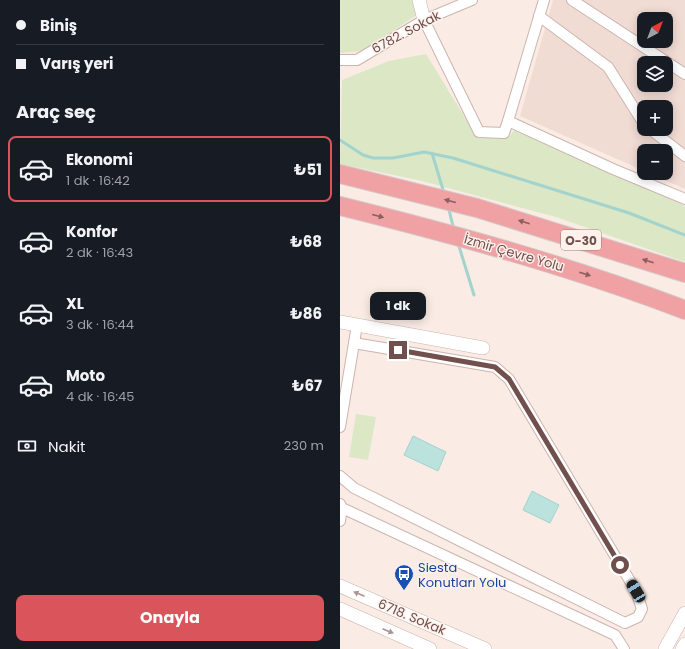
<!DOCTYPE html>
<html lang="tr">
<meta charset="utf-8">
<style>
:root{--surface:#171b24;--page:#20242c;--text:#f1f3f6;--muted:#9ea1a6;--line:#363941;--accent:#da545c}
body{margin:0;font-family:Poppins,sans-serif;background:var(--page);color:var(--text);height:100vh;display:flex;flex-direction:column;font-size:15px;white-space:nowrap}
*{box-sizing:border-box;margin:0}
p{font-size:13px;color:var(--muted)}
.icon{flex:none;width:22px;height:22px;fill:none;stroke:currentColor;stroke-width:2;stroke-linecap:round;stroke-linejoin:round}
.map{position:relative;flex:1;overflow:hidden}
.sheet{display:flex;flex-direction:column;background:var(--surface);width:340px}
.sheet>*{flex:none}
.top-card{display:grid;align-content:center;height:88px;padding:0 16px;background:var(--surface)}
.needle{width:26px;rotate:42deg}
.tools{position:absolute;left:297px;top:12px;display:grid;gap:8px}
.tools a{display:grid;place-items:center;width:36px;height:36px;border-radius:8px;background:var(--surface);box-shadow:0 2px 10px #0003;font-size:20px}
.end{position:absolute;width:18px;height:18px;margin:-9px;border:5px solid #714f4d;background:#fff;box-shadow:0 0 0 2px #fff}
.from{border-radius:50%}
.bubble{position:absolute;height:28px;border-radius:8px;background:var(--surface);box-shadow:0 2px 10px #0003;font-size:13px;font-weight:700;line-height:28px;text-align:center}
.car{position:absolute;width:12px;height:24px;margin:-12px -6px;border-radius:5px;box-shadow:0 0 3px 1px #0007;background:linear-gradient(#222 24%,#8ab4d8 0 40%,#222 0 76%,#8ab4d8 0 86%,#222 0)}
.top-card b{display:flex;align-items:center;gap:14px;height:38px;font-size:15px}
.top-card b+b{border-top:1px solid var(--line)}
.top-card i{width:10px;height:10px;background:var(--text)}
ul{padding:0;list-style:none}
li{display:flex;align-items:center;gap:12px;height:66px;margin:0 8px 6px;padding:0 8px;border:2px solid transparent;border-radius:8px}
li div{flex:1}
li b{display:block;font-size:15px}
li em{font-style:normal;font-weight:700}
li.current{border-color:var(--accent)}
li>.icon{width:36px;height:36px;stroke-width:1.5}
h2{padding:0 16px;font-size:18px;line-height:48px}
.pay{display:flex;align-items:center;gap:10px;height:44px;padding:0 16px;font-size:15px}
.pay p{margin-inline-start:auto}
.primary-button{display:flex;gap:8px;margin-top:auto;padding:8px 16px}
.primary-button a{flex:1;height:46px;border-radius:8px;background:var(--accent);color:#fff;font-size:16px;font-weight:700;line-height:46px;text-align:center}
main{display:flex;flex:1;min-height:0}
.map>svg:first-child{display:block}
.residential{fill:#f1dcd4;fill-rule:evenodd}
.green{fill:#dce7c5}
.water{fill:#bbe2dd;stroke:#a3d3cd}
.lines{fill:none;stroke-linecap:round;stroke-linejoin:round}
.stream{stroke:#a3d3cd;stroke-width:3}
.minor-casing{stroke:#cdb4af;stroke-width:12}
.tertiary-casing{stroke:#cdb4af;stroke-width:14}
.motorway-casing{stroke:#d4caca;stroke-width:20}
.minor{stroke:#fff;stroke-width:10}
.tertiary{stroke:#fff;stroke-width:13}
.motorway{stroke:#efa1a3;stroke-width:18}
.oneway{fill:#8a5f5e}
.oneway2{fill:#aa9594}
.route{stroke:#714f4d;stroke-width:5}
.labels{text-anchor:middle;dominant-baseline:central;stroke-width:3;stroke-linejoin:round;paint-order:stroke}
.shield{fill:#fdf1eb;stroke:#9b807c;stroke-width:1}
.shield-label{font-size:12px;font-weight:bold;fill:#714f4d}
.street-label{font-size:13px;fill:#714f4d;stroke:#fdf1eb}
.transit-label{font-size:13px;fill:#164399;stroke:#fdf1eb;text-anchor:start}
</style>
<main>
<section class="sheet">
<div class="top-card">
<b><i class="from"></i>Biniş</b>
<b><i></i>Varış yeri</b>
</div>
<h2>Araç seç</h2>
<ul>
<li class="current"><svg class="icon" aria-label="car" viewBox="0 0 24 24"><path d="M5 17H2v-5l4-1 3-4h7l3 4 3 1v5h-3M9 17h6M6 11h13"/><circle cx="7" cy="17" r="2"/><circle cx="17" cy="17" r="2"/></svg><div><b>Ekonomi</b><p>1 dk · 16:42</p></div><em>₺51</em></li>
<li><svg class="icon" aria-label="car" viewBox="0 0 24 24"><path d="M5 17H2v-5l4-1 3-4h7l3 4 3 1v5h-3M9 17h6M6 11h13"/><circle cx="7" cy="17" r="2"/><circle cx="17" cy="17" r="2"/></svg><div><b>Konfor</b><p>2 dk · 16:43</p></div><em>₺68</em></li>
<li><svg class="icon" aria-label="car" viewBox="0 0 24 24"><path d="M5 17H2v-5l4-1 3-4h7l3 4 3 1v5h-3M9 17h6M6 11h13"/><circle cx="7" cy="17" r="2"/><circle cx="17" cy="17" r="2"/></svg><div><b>XL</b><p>3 dk · 16:44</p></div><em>₺86</em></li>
<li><svg class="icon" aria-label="car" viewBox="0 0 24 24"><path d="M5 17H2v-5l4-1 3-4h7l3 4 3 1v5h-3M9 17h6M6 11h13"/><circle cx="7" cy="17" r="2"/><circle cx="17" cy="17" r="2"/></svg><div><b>Moto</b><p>4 dk · 16:45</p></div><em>₺67</em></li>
</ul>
<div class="pay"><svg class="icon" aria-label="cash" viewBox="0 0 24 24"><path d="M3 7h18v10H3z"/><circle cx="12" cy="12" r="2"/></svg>Nakit<p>230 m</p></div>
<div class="primary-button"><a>Onayla</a></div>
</section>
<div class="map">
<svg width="345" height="649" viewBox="0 0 345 649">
<rect width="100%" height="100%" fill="#faece5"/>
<!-- residential -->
<path class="residential" d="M213 0H345V189L308 173H326V151H304V171L180 116ZM304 19H326V41H304ZM304 63H326V85H304ZM304 107H326V129H304Z"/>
<!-- green -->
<g class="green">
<polygon points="0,0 73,0 78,14 23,51 0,53"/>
<polygon points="86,54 135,134 168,138 176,128 345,206 345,262 216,217 78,180 0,164 2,80 49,61"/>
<polygon points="16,414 36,417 28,460 9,457"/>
</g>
<!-- water -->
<g class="water">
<polygon points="73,436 106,452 98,471 64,455"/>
<polygon points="192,491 219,505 210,523 183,510"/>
</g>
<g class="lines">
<!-- stream -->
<g class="stream">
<polyline points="0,140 23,155 33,158 53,158 84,152 113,158 289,213 345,235"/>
<polyline points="92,153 104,193"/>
<polyline points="108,206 114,230"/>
<polyline points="118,243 134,295"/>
</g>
<defs>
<g id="minor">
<polyline points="204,0 168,121 273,169 345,199"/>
<polyline points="232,0 345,74"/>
<polyline points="199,16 268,67 304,124"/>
<polyline points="84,20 139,132 164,133 168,121"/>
<polyline points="0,60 17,60 84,20 132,0"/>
<polyline points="310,129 345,156"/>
<polyline points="0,427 17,325"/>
<polyline points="0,476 14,488 285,623 298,617 302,609 296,591 169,379 155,367 14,343"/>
<polyline points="0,504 2,508 275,635 284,649"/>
<polyline points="0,521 2,508"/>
</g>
<g id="tertiary">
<polyline points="79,0 84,20"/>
<polyline points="0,322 143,348"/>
<polyline points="0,586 145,649"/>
<polyline points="0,609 90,649"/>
<polyline points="325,649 345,613"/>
<polyline points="342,649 345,644"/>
</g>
<g id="motorway">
<polyline points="0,174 137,208 345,273"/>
<path d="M0 206C117 235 233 267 345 310"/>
</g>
</defs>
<!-- minor casing -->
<use href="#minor" class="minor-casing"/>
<!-- tertiary casing -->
<use href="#tertiary" class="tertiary-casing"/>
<!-- motorway casing -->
<use href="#motorway" class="motorway-casing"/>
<!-- minor -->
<use href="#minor" class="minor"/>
<!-- tertiary -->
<use href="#tertiary" class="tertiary"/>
<!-- motorway -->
<use href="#motorway" class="motorway"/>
</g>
<!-- one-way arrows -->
<defs><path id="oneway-solid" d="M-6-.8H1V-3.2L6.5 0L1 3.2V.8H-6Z"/></defs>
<g class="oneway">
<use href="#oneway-solid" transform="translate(110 201) rotate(-165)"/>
<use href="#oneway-solid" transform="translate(38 216) rotate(15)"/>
<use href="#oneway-solid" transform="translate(184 222) rotate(-163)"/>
<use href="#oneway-solid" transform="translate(308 261) rotate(-162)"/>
<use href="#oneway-solid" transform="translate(245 274) rotate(18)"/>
</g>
<g class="oneway2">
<use href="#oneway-solid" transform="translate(19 594) rotate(-157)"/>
<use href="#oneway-solid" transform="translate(48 631) rotate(23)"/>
</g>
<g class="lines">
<!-- route -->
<polyline class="route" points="58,350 155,367 169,379 280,565"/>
</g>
<!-- icons -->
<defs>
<symbol id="bus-pin" viewBox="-11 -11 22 30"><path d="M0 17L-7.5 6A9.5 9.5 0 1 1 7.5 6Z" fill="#1a4fb4" stroke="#fdf1eb"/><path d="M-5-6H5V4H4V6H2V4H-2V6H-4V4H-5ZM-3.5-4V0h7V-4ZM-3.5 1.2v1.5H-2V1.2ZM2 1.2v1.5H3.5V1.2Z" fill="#fff"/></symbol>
</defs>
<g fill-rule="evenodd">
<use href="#bus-pin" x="53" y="563" width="22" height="30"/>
</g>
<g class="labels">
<!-- shield labels -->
<rect class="shield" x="221" y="230" width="40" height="20" rx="3"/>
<g class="shield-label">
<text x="241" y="240">O-30</text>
</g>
<!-- street labels -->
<g class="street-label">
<text transform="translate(66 32) rotate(-28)">6782. Sokak</text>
<text transform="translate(174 253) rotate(16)">İzmir Çevre Yolu</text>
<text transform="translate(72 617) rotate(23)">6718. Sokak</text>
</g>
<!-- transit labels -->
<g class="transit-label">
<text x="78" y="567">Siesta<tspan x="78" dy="15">Konutları Yolu</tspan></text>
</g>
</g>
</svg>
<div class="tools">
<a><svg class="needle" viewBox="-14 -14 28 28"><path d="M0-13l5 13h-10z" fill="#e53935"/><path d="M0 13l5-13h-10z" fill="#9ea1a6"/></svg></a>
<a><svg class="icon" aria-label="layers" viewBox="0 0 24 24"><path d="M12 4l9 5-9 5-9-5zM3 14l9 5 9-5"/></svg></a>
<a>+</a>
<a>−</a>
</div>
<i class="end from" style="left:280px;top:565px"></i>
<i class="end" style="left:58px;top:350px"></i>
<div class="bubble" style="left:30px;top:292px;width:56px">1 dk</div>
<i class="car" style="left:296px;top:591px;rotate:329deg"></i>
</div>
</main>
